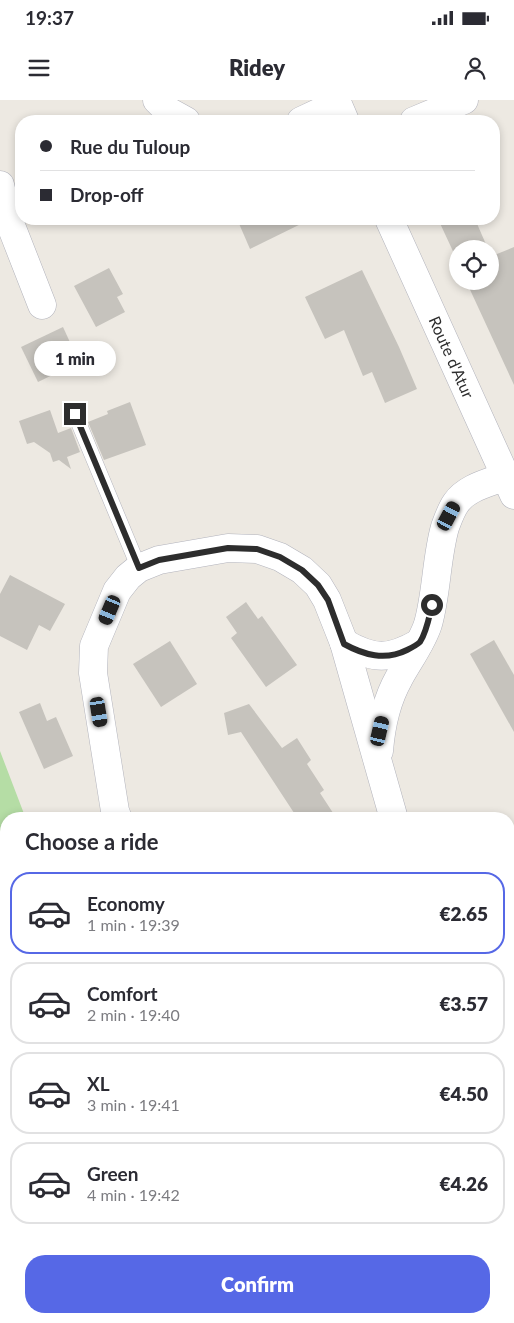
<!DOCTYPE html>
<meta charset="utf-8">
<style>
:root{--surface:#fff;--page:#f2f2f3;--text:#2b2b33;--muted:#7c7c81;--line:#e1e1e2;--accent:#5668e6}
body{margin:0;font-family:Lato,sans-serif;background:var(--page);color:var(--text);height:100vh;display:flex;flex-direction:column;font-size:19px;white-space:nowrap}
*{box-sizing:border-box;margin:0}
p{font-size:16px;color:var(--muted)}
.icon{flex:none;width:28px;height:28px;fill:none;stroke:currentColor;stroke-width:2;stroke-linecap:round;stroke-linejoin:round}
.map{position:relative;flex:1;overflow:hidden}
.panel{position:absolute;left:0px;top:712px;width:515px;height:511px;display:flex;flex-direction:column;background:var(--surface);border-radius:20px 20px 0 0;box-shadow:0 2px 8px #0003}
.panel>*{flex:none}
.top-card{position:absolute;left:15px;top:15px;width:485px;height:110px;border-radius:20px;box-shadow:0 2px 8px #0003;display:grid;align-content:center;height:110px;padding:0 25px;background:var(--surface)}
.tools{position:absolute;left:449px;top:140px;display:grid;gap:10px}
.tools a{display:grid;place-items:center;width:50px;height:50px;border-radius:50%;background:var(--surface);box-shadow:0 2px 8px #0003;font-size:25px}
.end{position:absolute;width:22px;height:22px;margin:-11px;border:6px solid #2d2d2d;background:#fff;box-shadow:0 0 0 2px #fff}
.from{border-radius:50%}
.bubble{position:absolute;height:35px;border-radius:18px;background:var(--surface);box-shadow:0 2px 8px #0003;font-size:16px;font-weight:800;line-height:35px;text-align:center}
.car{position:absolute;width:15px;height:30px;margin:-15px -8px;border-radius:6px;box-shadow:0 0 4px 1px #0007;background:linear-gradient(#222 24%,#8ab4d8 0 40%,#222 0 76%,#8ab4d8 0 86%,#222 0)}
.top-card b{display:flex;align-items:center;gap:18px;height:48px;font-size:19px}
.top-card b+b{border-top:1px solid var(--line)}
.top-card i{width:12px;height:12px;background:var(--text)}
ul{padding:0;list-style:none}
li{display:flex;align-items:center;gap:15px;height:82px;margin:0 10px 8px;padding:0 15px;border:2px solid var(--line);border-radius:20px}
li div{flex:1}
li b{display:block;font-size:19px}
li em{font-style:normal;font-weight:800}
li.active{border-color:var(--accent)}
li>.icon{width:45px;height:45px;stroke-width:1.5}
h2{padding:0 25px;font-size:22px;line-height:60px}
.button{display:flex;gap:10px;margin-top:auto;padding:10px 25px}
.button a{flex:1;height:58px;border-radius:20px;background:var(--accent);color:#fff;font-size:20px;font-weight:800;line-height:58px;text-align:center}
.status{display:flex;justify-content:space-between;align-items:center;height:35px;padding:0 25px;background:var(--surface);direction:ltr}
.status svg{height:14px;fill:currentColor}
header{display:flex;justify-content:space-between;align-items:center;height:65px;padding:0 25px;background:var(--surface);font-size:22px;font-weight:800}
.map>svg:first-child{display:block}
.green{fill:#b5dda5}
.building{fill:#c6c3bd}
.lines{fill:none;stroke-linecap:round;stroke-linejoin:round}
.service-casing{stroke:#b2b3bc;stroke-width:16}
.minor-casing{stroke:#b2b3bc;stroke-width:29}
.secondary-casing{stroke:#b2b3bc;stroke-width:29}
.service{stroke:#fff;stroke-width:15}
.minor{stroke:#fff;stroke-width:28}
.secondary{stroke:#fff;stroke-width:28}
.route{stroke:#2d2d2d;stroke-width:6}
.labels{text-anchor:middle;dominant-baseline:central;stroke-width:5;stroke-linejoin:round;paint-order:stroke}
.street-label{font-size:16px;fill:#2d2d2d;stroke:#fff}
</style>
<div class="status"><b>19:37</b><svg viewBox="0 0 49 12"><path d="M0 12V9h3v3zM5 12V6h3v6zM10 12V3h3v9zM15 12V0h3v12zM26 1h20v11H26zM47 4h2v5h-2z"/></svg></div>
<header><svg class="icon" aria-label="menu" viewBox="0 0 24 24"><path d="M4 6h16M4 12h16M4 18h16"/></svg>Ridey<svg class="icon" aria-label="person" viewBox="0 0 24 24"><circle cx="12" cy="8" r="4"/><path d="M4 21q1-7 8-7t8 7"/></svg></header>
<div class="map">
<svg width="514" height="1223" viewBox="0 0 514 1223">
<rect width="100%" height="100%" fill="#ede9e2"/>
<!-- green -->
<g class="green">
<polygon points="0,651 26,719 6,719 6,902 0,886"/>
<polygon points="169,1218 328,1218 337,1223 174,1223"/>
</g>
<!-- building -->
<g class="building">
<polygon points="237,119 311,119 250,149"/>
<polygon points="438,119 475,119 488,149 458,149 458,162"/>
<polygon points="514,147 514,285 466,181 490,181 490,152 492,156"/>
<polygon points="109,168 123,194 117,197 125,212 96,227 74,186"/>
<polygon points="362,170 399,247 417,289 385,303 372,272 363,276 344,230 325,239 305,197"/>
<polygon points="63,227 79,262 38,282 21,247"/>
<polygon points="130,302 146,345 104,360 88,322 108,314 107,311"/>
<polygon points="50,310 58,333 71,328 80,352 67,357 71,369 59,360 53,362 50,353 34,342 27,344 19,321"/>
<polygon points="10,475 65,504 50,531 39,525 27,550 0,536 0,494"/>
<polygon points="246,502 258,519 262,516 297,565 266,587 231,538 237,533 226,517"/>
<polygon points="494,540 514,575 514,632 470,554"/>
<polygon points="170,541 197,584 161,607 133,564"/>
<polygon points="40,603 47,621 56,617 73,656 44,669 19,612"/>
<polygon points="249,604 282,648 297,638 311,660 307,664 324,690 320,693 337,719 298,719 241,632 228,635 224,613"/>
</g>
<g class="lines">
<defs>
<polyline id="service" points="75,314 139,468"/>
<g id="minor">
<polyline points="157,0 168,11 186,21"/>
<polyline points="301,21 337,4"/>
<polyline points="414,21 464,0"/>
<polyline points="0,85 8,118 42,205"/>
<path d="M344 543C374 560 389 560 419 543"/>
<path d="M379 651C381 625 386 601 399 578 408 561 422 543 428 524 437 492 436 459 445 427 448 419 451 410 456 403 467 387 489 383 506 376"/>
<polyline points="118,719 115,711 93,573 94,546 117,491 128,477 139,468 159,460 228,448 257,449 280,457 302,470 318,485 327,500 344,543 394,719"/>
</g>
<g id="secondary">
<polyline points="336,0 345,21"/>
<polyline points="389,119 514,395"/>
</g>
</defs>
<!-- service casing -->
<use href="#service" class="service-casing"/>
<!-- minor casing -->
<use href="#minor" class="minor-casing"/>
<!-- secondary casing -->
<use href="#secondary" class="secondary-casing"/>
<!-- service -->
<use href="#service" class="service"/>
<!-- minor -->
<use href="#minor" class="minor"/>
<!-- secondary -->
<use href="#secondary" class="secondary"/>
</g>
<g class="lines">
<!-- route -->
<path class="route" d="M75 314 139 468 159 460 228 448 257 449 280 457 302 470 318 485 328 500 344 544C364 555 385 561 407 550 411 548 417 545 420 542 427 531 429 517 432 505"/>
</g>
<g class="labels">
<!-- street labels -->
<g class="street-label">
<text transform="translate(452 257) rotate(66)">Route d'Atur</text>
</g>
</g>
</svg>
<div class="tools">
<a><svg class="icon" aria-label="locate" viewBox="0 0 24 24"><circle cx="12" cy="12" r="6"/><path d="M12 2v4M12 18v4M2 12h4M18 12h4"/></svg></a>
</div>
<i class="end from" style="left:432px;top:505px"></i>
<i class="end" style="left:75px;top:314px"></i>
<div class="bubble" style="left:34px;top:241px;width:82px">1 min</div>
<i class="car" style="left:449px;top:416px;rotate:28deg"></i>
<i class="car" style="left:110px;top:510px;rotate:203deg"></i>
<i class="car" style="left:99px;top:612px;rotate:171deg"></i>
<i class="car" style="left:380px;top:631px;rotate:13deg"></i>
<div class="top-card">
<b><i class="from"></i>Rue du Tuloup</b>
<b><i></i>Drop-off</b>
</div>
<section class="panel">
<h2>Choose a ride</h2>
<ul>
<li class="active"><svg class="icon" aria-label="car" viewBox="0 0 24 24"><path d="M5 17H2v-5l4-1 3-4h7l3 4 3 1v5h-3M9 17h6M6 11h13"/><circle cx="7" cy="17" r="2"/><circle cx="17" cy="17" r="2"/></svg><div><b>Economy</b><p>1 min · 19:39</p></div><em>€2.65</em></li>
<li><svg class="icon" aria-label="car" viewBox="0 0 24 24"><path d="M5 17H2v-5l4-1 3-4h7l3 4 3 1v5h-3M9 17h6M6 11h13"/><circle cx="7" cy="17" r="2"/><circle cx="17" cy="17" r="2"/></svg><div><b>Comfort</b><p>2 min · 19:40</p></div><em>€3.57</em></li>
<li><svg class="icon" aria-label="car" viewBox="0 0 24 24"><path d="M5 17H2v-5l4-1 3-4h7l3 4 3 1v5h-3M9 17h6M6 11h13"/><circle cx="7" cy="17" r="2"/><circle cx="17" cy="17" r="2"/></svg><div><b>XL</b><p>3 min · 19:41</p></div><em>€4.50</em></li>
<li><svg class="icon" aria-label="car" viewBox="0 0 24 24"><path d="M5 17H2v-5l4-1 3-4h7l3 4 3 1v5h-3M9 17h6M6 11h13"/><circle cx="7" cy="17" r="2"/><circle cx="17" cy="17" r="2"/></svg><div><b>Green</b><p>4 min · 19:42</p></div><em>€4.26</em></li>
</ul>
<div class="button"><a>Confirm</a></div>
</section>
</div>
